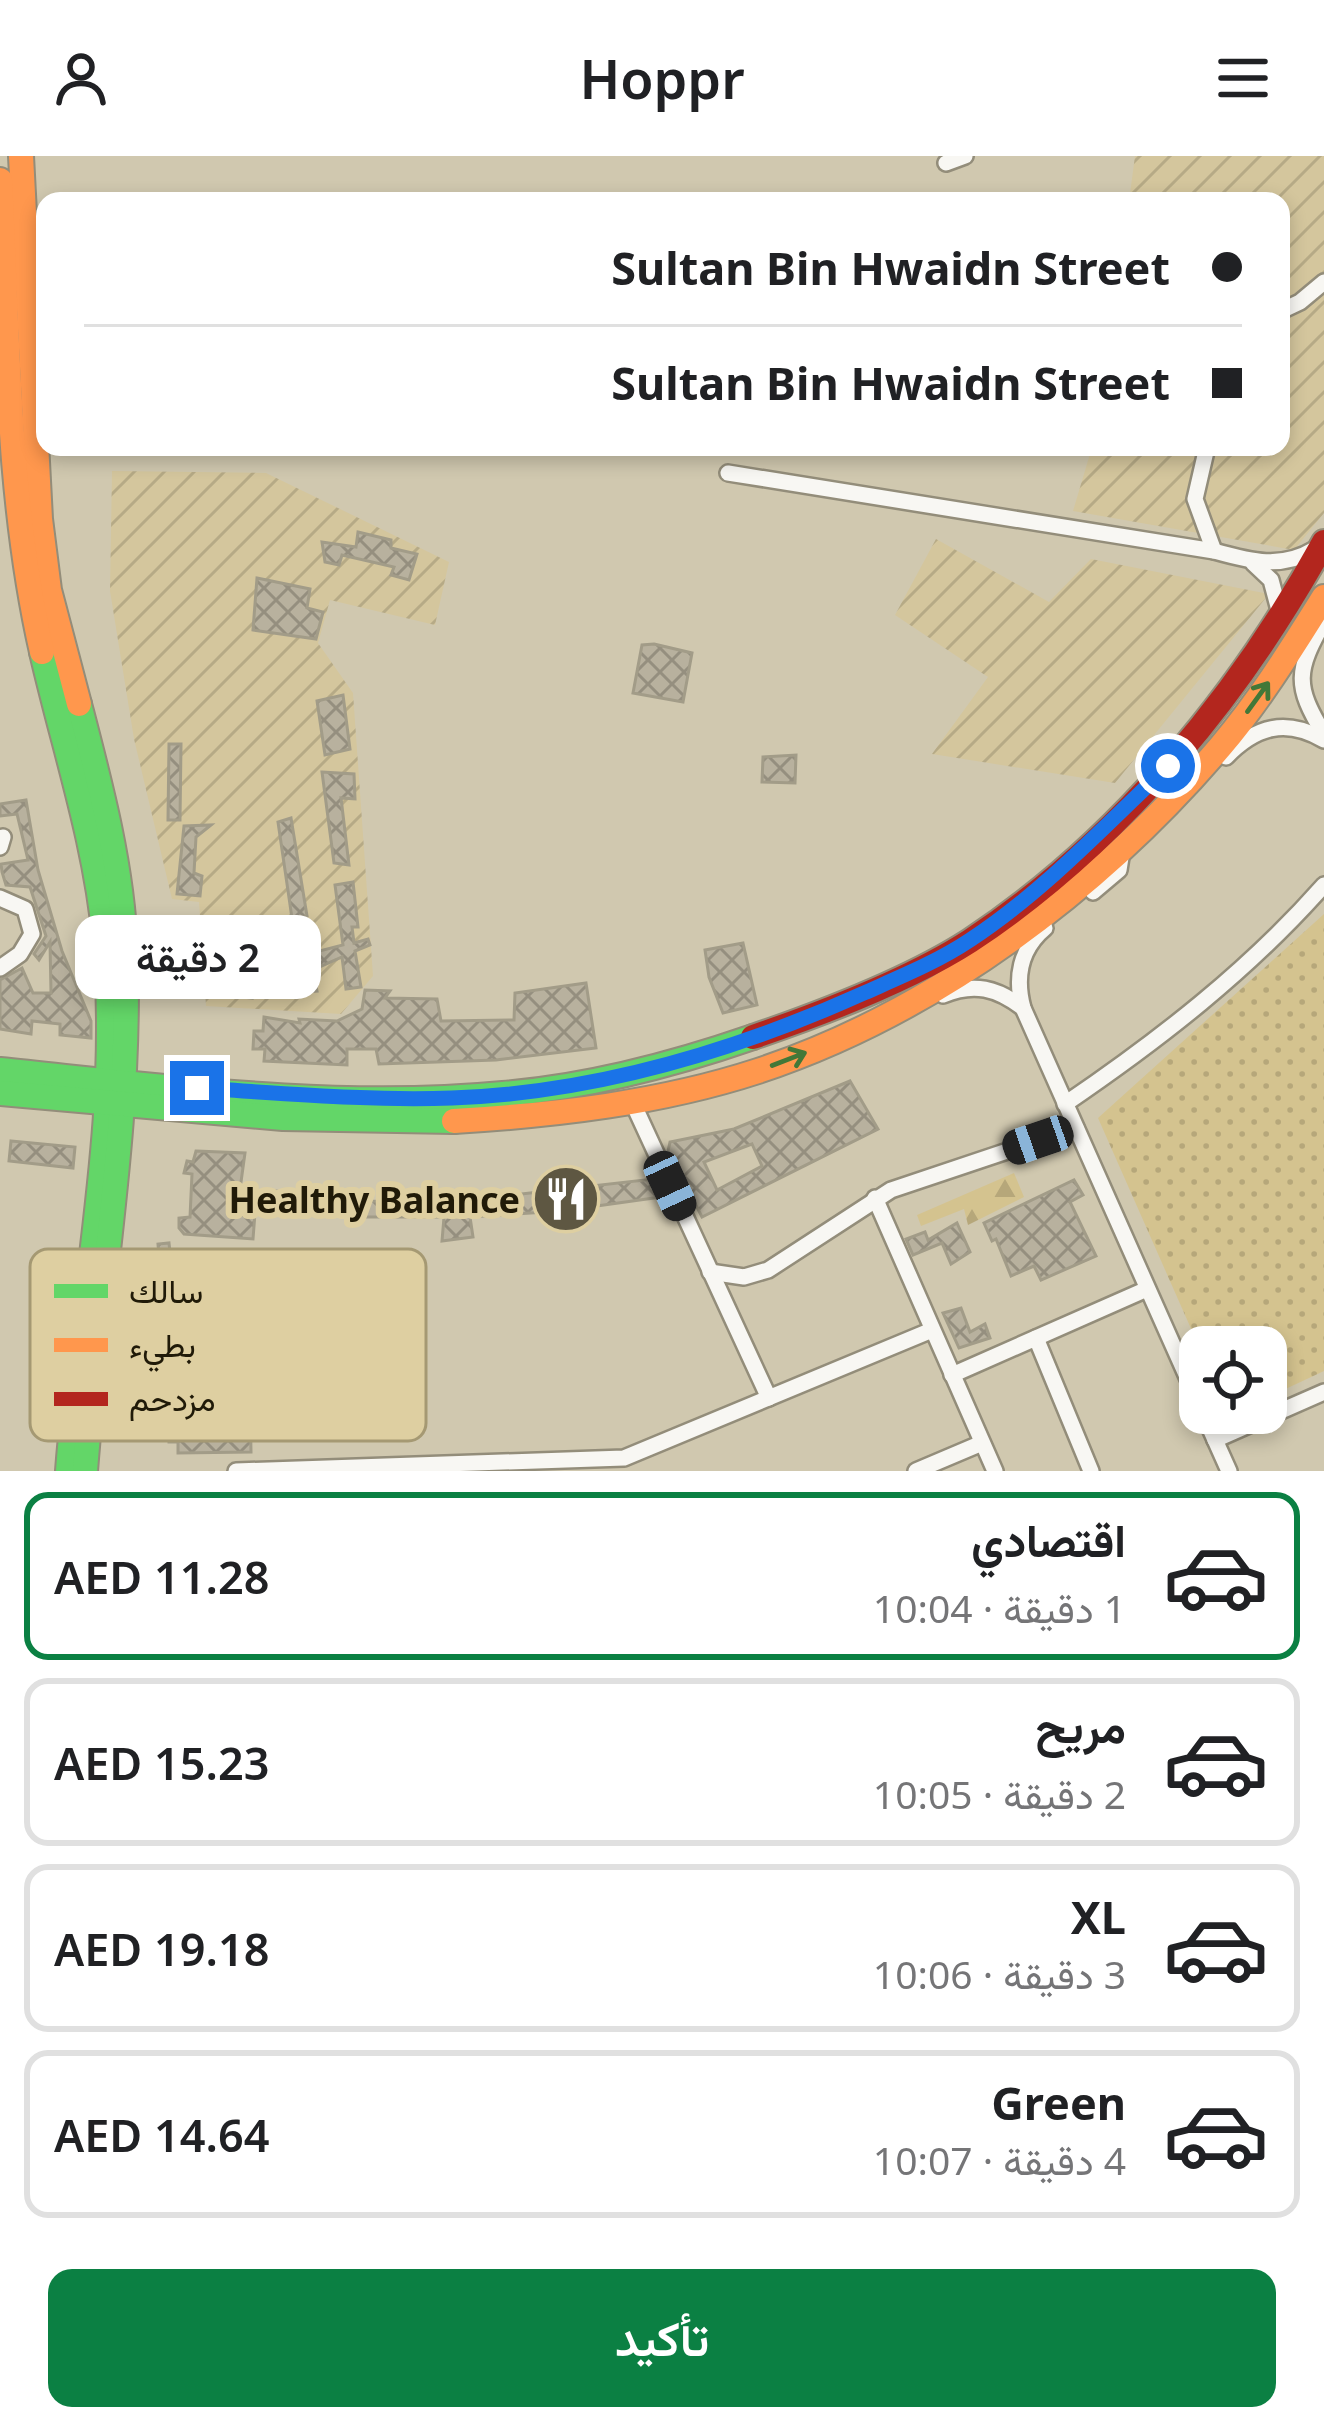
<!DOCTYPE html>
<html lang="ar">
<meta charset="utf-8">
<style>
:root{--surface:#fff;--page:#f2f2f2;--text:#202124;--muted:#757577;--line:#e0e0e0;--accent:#0b8043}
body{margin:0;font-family:"Noto Sans",Vazirmatn,sans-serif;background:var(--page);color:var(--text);direction:rtl;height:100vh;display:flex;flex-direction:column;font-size:45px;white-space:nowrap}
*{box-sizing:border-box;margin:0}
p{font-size:39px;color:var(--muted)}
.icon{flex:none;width:66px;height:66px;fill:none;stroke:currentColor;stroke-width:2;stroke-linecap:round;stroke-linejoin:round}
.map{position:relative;height:1315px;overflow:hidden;direction:ltr}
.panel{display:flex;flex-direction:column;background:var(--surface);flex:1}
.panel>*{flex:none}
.top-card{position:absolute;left:36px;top:36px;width:1254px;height:264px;border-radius:24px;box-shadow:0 6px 18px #0003;direction:rtl;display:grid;align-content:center;height:264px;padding:0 48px;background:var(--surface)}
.fabs{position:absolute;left:1179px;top:1170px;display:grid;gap:24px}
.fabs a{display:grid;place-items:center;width:108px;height:108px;border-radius:24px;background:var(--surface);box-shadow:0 6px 18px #0003;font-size:60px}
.end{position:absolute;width:54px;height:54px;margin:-27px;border:15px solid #1a73e8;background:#fff;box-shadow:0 0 0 6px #fff}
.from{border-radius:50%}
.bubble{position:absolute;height:84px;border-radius:24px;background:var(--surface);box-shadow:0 6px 18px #0003;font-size:39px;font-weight:600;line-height:84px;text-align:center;direction:rtl}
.car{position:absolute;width:36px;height:72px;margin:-36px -18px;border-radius:15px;box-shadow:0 0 9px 3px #0007;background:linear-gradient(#222 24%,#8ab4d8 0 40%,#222 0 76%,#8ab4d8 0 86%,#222 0)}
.top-card b{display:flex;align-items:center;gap:42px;height:114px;font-size:45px}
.top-card b+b{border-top:3px solid var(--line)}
.top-card i{width:30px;height:30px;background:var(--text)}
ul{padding:21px 0 0;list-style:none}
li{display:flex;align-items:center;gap:36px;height:168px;margin:0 24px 18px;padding:0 24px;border:6px solid var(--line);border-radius:24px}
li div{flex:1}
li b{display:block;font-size:45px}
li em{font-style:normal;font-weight:600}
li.active{border-color:var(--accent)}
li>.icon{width:108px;height:108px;stroke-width:1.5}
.action{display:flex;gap:24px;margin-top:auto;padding:24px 48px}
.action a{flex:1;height:138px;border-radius:24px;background:var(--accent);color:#fff;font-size:48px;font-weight:600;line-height:138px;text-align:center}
header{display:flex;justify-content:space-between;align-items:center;height:156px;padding:0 48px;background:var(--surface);font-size:54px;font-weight:600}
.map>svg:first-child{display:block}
.industrial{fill:url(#industrial-furrows)}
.forest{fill:url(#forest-firs)}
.park{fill:url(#park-dots)}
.building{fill:url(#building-cross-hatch);stroke:#a29c88;stroke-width:3;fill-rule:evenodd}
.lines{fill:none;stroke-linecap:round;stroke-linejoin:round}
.street-casing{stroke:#938d7a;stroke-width:20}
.fast-casing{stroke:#938d7a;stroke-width:28}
.slow-casing{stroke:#938d7a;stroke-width:28}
.jam-casing{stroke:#938d7a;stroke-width:28}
.street{stroke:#f8f7f3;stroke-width:15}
.fast{stroke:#63d668;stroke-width:24}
.slow{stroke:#ff974d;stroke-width:24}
.jam{stroke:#b3261e;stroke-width:24}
.oneway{stroke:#427838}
.route{stroke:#1a73e8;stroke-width:15}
.labels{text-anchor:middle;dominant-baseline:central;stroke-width:12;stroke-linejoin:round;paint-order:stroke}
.poi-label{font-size:36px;font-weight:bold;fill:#201a08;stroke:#decfa1;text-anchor:end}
.key{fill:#decfa1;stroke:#a59973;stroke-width:3}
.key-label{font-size:33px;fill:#201a08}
</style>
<header><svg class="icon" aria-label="menu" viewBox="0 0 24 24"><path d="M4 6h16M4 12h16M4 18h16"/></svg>Hoppr<svg class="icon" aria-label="person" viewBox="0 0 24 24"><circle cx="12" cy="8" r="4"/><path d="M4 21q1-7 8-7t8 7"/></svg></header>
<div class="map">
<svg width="1324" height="1315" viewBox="0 0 1324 1315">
<defs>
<pattern id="industrial-furrows" width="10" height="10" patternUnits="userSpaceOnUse" patternTransform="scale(3)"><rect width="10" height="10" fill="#d4c69d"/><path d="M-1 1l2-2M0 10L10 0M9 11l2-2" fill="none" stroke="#b6aa86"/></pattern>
<pattern id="forest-firs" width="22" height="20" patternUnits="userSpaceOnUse" patternTransform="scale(3)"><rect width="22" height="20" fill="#d4c38f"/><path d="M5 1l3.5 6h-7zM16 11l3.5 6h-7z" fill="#b6a77a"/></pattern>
<pattern id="park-dots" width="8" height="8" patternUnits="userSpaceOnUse" patternTransform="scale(3)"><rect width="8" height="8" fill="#d4c38f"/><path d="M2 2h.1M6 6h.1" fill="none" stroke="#b6a77a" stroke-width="1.8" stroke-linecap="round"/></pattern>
<pattern id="building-cross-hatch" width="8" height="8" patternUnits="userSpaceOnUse" patternTransform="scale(3)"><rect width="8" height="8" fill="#b8b19e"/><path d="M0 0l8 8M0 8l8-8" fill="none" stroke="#958f7f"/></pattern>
</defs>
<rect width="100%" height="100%" fill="#d0c8af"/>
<!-- industrial -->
<g class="industrial">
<polygon points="1135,0 1324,0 1324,357 1294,394 1073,355 1092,291 1281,291 1281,45 1129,45"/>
<polygon points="112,315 266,317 449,406 435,469 330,444 318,487 353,537 373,820 341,858 206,850 199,746 172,743 134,583 110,435"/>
<polygon points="936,383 1049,446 1091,403 1269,438 1115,627 932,598 988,521 895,459"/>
</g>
<!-- forest -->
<polygon class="forest" points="1014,1017 1024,1041 968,1069 964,1053 921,1070 917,1059"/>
<!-- park -->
<polygon class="park" points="1324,758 1324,1215 1266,1242 1266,1191 1200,1193 1098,962"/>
<!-- building -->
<g class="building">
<polygon points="358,376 391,384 391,392 417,398 409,424 391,419 394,411 342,399 339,409 325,406 322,386 356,391"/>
<polygon points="257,422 310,433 307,452 323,456 316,483 253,474"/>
<polygon points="654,488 692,497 683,546 633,537 642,489"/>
<polygon points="343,539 350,593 325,599 317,545"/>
<polygon points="169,588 181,588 180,664 168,664"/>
<polygon points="796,599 795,627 762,626 763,601"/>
<polygon points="322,616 354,618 355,643 341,642 349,709 334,707"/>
<polygon points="26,644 38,714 62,795 91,865 91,882 60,879 60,868 32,865 31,878 0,873 0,824 22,812 33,837 51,837 50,786 39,804 34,798 46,780 30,731 6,729 2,716 1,708 28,704 17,658 0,660 0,648"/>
<polygon points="291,662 307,760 303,761 312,797 343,789 335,729 353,726 358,771 352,771 354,787 368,783 370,789 355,795 361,831 346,833 342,801 313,814 317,835 288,837 284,795 270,799 271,780 294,776 278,666"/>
<polygon points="211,669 196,681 194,717 202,720 200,740 177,738 184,670"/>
<polygon points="234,785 247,785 252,842 233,840"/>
<polygon points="743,787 757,849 723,857 709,821 705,794"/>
<polygon points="586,827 596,892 496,904 379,908 376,893 347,893 347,909 264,905 265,893 253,893 254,875 263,875 264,861 300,867 299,863 337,865 362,853 365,834 390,835 385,842 437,843 441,865 514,864 515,837"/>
<path d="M850 925 878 973 702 1061 668 995 670 986 734 973ZM752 988 762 1010 717 1034 704 1006Z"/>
<polygon points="11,985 75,991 73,1012 9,1005"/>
<polygon points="196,995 245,997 237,1055 255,1057 253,1083 184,1078 179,1072 179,1062 190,1061 192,1018 184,1017 187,1005 193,1006"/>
<polygon points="653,1023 661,1041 561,1055 470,1061 473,1081 442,1085 444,1061 360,1061 269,1052 267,1034 360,1045 451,1046"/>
<polygon points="1074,1024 1083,1039 1070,1046 1096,1100 1041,1124 1034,1110 1011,1120 996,1083 992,1085 984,1067"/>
<polygon points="957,1067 970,1096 951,1108 942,1087 913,1099 906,1083 925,1076 928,1084"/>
<polygon points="169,1087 172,1115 254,1107 251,1150 157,1150 158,1160 142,1162 140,1139 162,1138 158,1088"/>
<polygon points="961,1152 970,1176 985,1168 990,1182 959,1192 943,1157"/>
<polygon points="168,1240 250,1240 251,1296 178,1297 178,1286 169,1286"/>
</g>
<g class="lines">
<defs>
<g id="street">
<polyline points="946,7 965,0"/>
<polyline points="1281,155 1300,146 1324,126"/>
<polyline points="1207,291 1195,343 1214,395"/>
<path d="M728 317 1214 395C1250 405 1281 414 1315 393"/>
<polyline points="1253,407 1271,424 1280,458"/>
<path d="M1324 465C1296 515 1294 529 1324 578"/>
<path d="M1226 601C1256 570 1286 562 1324 584"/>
<polyline points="0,691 3,681"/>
<polyline points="1093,736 1119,714 1122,695"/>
<polyline points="0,742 25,753 32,778 20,798 0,812"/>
<path d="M1045 772C1020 793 1015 822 1023 852L1200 1250"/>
<path d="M943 839C974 826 997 832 1023 852"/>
<polyline points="631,943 769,1242"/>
<path d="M1065 948C1159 884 1248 815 1324 729"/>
<polyline points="875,1042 995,1315"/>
<polyline points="710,1116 744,1121 768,1114 891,1034 1076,972"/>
<polyline points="1036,1182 1091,1315"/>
<polyline points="952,1219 1147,1133"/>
<polyline points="1203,1257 1229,1315"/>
<polyline points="1215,1284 1324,1236"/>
<polyline points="236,1315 624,1302 932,1174"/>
<polyline points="916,1315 982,1287"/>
</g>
<g id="fast">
<path d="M42 496C64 592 96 685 105 784 122 960 81 1140 68 1315"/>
<path d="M79 548C100 628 122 710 125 792 132 967 98 1141 85 1315"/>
<path d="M0 914C167 931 336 954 503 938 589 931 672 909 753 881"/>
<polyline points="0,937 283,962 454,965"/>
</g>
<g id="slow">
<polyline points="21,0 40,363 49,434 79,548"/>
<path d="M0 24C8 182 7 342 42 496"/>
<path d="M454 965C555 959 660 947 758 915 936 856 1100 732 1221 590 1260 544 1292 492 1324 441"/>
</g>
<path id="jam" d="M753 881C823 857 908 825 970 785 1118 687 1239 541 1324 386"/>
</defs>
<!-- street casing -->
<use href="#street" class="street-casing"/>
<!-- fast casing -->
<use href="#fast" class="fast-casing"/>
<!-- slow casing -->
<use href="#slow" class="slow-casing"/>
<!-- jam casing -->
<use href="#jam" class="jam-casing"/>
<!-- street -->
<use href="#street" class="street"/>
<!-- fast -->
<use href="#fast" class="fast"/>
<!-- slow -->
<use href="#slow" class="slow"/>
<!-- jam -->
<use href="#jam" class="jam"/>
</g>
<!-- one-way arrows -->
<defs><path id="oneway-shaft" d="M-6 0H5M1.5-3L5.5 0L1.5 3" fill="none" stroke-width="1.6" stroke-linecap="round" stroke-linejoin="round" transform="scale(3)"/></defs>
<g class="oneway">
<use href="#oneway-shaft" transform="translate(1258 541) rotate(-54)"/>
<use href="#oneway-shaft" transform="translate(789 903) rotate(-21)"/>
</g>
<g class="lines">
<!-- route -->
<path class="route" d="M197 932C282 937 367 945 452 942 594 937 735 895 864 837 900 821 937 806 970 784 1043 736 1105 670 1168 610"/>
</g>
<!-- icons -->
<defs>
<symbol id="restaurant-disc" viewBox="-11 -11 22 22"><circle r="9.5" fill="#5e5742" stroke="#decfa1"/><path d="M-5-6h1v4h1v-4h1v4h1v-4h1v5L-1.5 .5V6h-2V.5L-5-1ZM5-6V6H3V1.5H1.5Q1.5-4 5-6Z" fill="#fff"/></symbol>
</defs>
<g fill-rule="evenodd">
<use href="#restaurant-disc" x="528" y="1005" width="76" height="76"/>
</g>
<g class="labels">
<!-- poi labels -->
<g class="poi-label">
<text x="520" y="1043">Healthy Balance</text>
</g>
</g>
<!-- legend -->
<rect x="30" y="1093" width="396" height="192" rx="18" class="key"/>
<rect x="54" y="1128" width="54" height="14" fill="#63d668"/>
<rect x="54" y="1182" width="54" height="14" fill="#ff974d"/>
<rect x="54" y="1236" width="54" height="14" fill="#b3261e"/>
<g class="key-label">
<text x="129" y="1147">سالك</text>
<text x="129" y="1201">بطيء</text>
<text x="129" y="1255">مزدحم</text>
</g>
</svg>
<div class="fabs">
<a><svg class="icon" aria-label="locate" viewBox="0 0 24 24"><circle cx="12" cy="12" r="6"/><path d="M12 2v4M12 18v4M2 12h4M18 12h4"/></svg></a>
</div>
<i class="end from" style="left:1168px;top:610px"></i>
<i class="end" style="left:197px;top:932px"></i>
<div class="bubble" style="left:75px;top:759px;width:246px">2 دقيقة</div>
<i class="car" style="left:1038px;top:984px;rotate:251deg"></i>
<i class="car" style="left:670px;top:1030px;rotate:155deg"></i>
<div class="top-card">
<b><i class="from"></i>Sultan Bin Hwaidn Street</b>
<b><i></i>Sultan Bin Hwaidn Street</b>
</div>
</div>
<section class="panel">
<ul>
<li class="active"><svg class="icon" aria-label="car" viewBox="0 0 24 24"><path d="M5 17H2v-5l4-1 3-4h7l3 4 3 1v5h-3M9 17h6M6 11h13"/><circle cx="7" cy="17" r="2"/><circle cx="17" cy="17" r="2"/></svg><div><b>اقتصادي</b><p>1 دقيقة · 10:04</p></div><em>AED 11.28</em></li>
<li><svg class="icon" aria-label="car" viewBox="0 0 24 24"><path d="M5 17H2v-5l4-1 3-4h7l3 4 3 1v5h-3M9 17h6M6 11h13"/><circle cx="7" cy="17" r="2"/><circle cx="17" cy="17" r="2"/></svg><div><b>مريح</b><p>2 دقيقة · 10:05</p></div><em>AED 15.23</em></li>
<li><svg class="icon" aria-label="car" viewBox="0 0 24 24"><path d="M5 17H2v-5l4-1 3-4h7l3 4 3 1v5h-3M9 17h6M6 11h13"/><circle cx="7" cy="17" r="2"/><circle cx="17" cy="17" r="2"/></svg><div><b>XL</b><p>3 دقيقة · 10:06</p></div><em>AED 19.18</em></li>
<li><svg class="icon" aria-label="car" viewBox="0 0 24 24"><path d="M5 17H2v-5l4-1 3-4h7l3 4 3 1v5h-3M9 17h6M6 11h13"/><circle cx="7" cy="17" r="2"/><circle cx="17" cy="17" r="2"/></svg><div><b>Green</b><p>4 دقيقة · 10:07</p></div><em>AED 14.64</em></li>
</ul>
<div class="action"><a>تأكيد</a></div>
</section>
